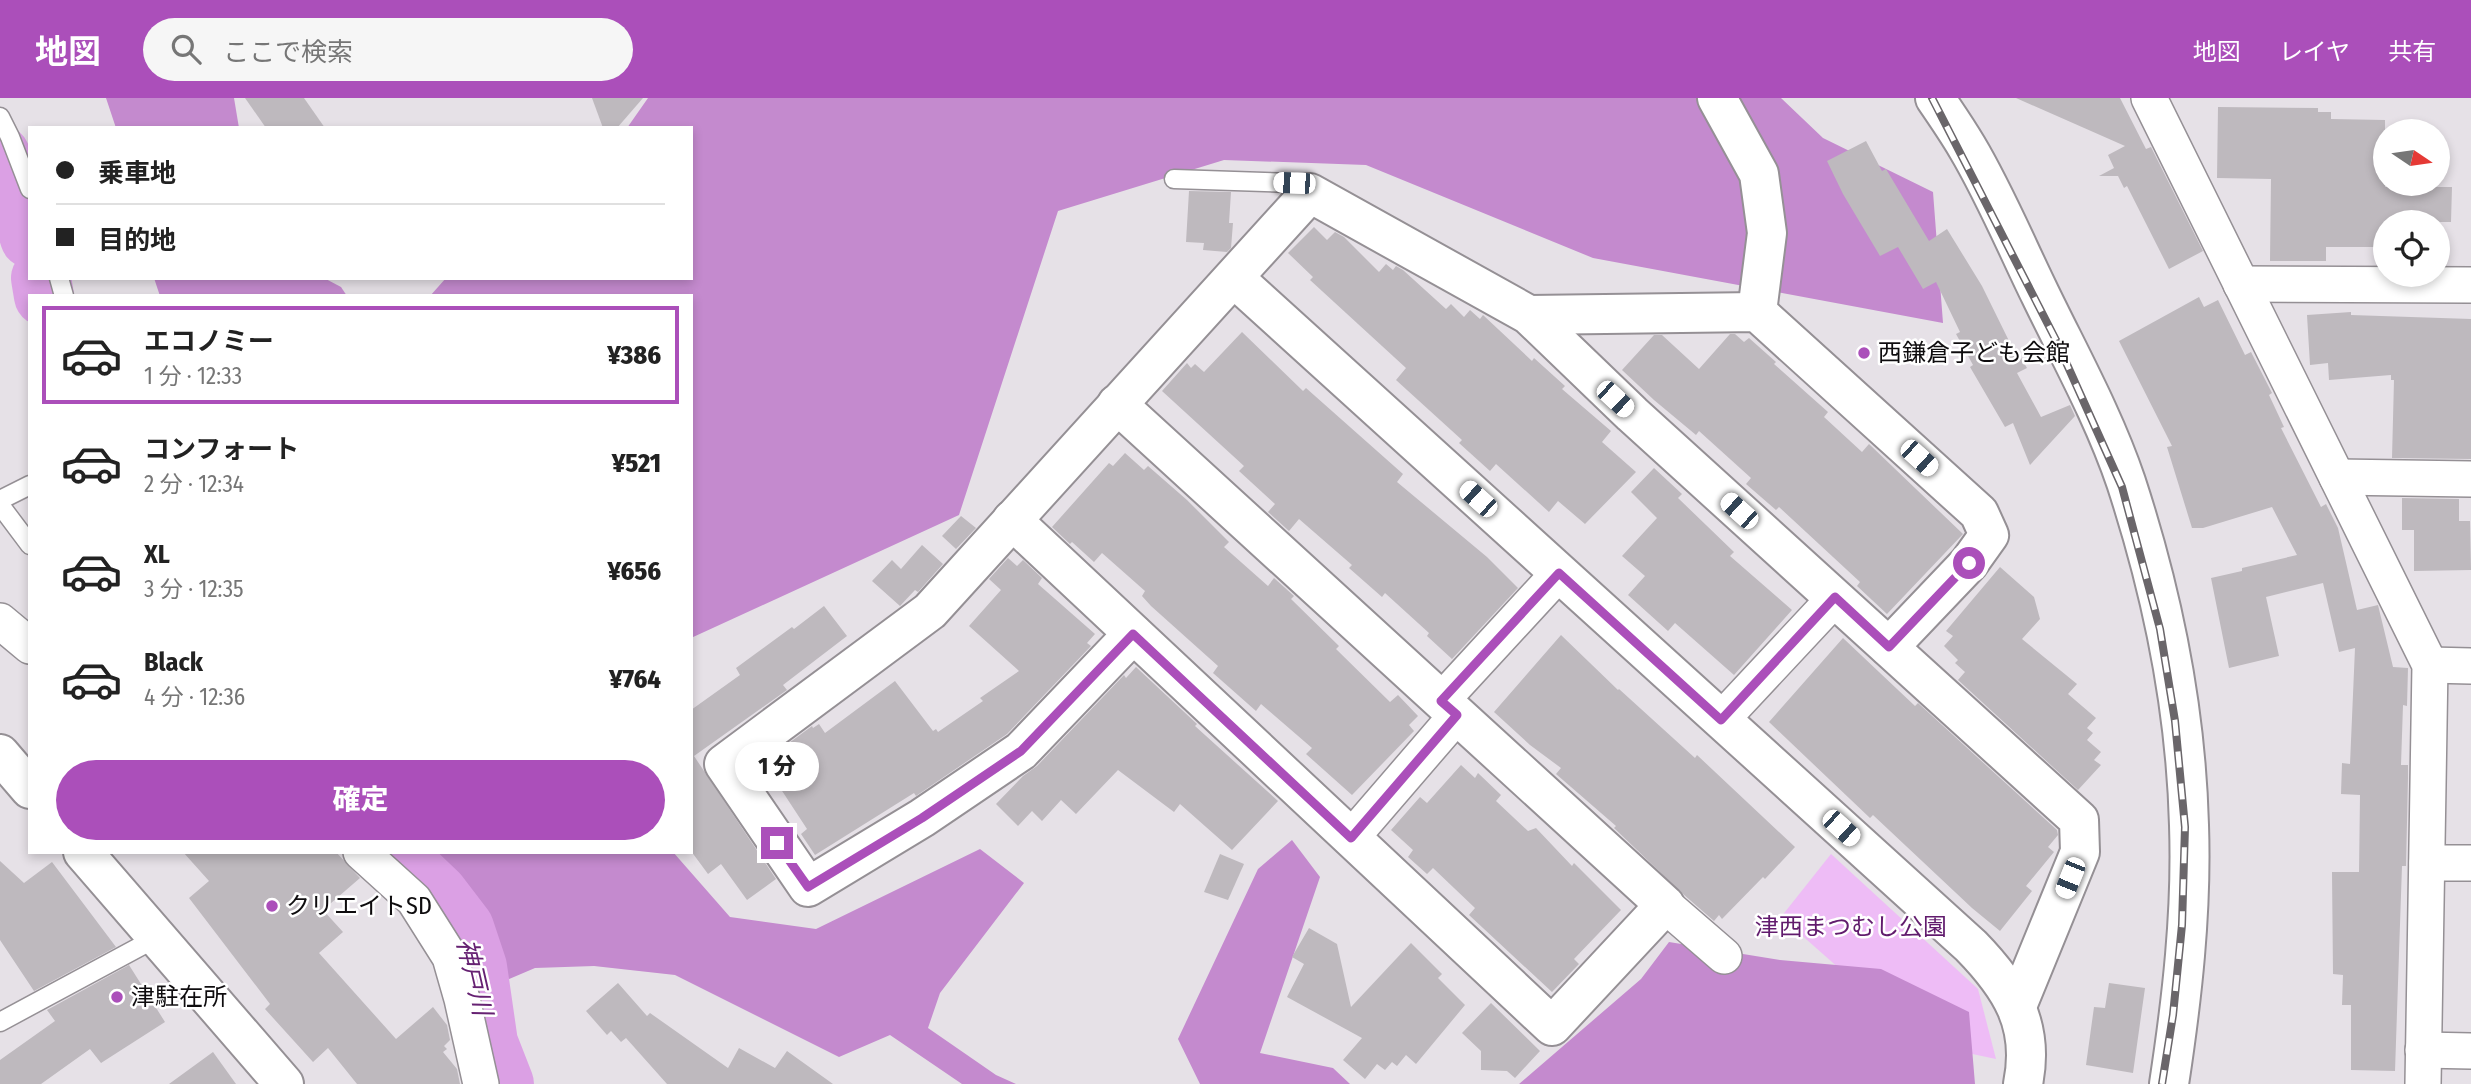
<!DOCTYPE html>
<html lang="ja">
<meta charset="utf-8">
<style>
:root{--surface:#fff;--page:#f6f6f6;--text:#222;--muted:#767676;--line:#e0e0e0;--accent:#ab4fba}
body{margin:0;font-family:"Fira Sans Condensed","Noto Sans JP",sans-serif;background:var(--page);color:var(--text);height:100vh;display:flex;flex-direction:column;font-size:26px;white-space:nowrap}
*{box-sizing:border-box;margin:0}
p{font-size:23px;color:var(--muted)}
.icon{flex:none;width:38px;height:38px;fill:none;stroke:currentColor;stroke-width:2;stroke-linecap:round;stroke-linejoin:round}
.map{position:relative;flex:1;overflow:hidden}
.side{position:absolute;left:28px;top:196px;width:665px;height:560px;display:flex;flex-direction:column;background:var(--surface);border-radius:0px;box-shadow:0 4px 10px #0003}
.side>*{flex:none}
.guide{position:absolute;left:28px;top:28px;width:665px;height:154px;border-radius:0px;box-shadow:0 4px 10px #0003;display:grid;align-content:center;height:154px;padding:0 28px;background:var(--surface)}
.needle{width:46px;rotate:103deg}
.buttons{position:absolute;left:2373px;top:21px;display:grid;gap:14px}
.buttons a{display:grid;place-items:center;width:77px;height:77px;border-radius:50%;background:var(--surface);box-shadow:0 4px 10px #0003;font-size:35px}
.end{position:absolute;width:32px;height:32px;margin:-16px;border:9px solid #ab4fba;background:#fff;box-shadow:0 0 0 4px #fff}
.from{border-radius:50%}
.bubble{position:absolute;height:49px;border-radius:24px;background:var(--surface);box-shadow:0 4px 10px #0003;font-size:23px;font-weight:800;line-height:49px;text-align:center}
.car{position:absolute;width:21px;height:42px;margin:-21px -10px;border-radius:9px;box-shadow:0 0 5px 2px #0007;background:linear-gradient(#fff 24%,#345 0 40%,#fff 0 76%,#345 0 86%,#fff 0)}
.guide b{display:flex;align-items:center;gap:24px;height:66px;font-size:26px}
.guide b+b{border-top:2px solid var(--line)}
.guide i{width:18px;height:18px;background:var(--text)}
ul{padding:12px 0 0;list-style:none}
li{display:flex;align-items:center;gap:21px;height:98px;margin:0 14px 10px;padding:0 14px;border:4px solid transparent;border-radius:0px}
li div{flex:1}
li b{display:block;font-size:26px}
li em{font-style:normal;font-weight:800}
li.current{border-color:var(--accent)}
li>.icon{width:63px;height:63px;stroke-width:1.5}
.primary-button{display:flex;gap:14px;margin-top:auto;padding:14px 28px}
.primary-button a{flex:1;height:80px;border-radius:42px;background:var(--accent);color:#fff;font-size:28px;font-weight:800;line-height:80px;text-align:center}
header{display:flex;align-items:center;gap:42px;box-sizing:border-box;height:98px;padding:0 35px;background:var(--accent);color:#fff}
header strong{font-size:33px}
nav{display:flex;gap:38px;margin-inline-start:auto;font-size:24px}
.search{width:490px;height:63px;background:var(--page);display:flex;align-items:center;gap:18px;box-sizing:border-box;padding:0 24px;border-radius:38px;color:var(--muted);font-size:26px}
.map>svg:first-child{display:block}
.green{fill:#eebcf6}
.forest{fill:#c48ace}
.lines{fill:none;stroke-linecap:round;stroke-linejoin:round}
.river{stroke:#dba0e4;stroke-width:60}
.building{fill:#beb9be}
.lane-casing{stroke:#959095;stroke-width:21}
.street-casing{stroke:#959095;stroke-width:38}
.secondary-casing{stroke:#959095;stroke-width:42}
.lane{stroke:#fff;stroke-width:18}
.street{stroke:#fff;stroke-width:35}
.secondary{stroke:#fff;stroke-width:38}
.rail-casing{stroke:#6a666a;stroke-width:8}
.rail{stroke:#fff;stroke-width:5;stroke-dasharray:16;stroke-linecap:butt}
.route{stroke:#ab4fba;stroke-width:9}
.poi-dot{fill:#ab4fba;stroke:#fff;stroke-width:2.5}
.labels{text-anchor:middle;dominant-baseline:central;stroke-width:5;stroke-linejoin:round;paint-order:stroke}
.poi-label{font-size:24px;fill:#0e0c0e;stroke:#fff;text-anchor:start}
.park-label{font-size:24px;fill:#611b6d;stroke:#fff}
.water-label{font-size:26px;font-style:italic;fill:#662172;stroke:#fff}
</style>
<header>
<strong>地図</strong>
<div class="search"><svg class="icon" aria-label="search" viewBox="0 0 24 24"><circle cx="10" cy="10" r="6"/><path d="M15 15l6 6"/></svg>ここで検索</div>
<nav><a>地図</a><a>レイヤ</a><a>共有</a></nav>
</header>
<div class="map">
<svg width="2471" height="986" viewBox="0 0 2471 986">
<rect width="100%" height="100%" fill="#e6e1e7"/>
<!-- green -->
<polygon class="green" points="1831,756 1978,891 1996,961 1925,946 1781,819"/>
<!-- forest -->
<g class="forest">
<polygon points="106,0 234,0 239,30 116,30"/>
<polygon points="648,0 1781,0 1823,40 1933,94 1943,225 1593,160 1366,67 1224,62 1058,113 959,417 691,540 691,198 430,198 446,180 691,180 691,30 627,30"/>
<polygon points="154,180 324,180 341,189 347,198 160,198"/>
<polygon points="1292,742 1320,779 1260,955 1333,970 1350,986 1200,986 1178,941 1258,771"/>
<path d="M980 751 1024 785 940 895 928 930 996 977 1016 986H962L890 937 839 959 675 877 594 868 535 870 502 884C498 872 494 859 489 848 469 812 441 783 412 754H673L730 819 816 831Z"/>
<polygon points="1669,844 1780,862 1881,871 1969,914 1975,986 1519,986 1641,881"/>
</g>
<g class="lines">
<!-- river -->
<g class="river">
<polyline points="0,57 13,83 30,140"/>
<polyline points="41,180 44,198"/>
<polyline points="394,754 438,796 464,830 477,869 488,945 504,986"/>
</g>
</g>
<!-- building -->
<g class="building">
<polygon points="245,0 304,0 325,30 266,30"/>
<polygon points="592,0 643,0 617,30 603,30"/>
<polygon points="2016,0 2120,0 2146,51 2151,49 2203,153 2169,171 2127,88 2124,90 2118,78 2099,78 2114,70 2108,57 2125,48"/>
<polygon points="2218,9 2318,10 2318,14 2331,14 2331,21 2385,22 2385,89 2452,89 2451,124 2385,124 2385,149 2326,149 2326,163 2270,163 2271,81 2217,80"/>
<polygon points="1866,43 1882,73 1886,71 1929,143 1947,131 1982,188 2011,247 2013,246 2027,270 2017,275 2041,319 2070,307 2075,318 2030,367 2013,325 2005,329 1970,269 1973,267 1956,236 1960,234 1936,184 1923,191 1898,149 1880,158 1843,96 1827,63"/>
<polygon points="1189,93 1231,94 1229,125 1233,125 1231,150 1227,154 1203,152 1204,145 1186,144"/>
<polygon points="1314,129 1327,142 1335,134 1344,139 1379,174 1386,166 1393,172 1396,168 1403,172 1446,211 1451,206 1464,219 1470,212 1480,221 1483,217 1532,263 1534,260 1565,288 1562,291 1611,333 1602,344 1636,374 1585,426 1558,403 1549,414 1496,366 1490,373 1459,345 1462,342 1396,282 1406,270 1310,182 1313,179 1288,155"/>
<polygon points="2199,199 2204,209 2218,202 2245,257 2251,254 2272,295 2269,297 2284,329 2281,330 2321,409 2326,406 2338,430 2357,512 2378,507 2393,569 2408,570 2407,608 2403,607 2401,667 2408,667 2408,680 2406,768 2402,768 2395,973 2351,972 2351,907 2342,907 2343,877 2333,876 2332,774 2359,774 2360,697 2341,696 2342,665 2350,666 2355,550 2339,554 2323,485 2266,499 2279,558 2229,570 2211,480 2242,473 2242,470 2297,457 2272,409 2203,430 2192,430 2167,349 2172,348 2119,243"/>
<polygon points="2351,214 2351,217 2471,221 2471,361 2392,360 2394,282 2391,282 2391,277 2329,282 2328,265 2310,267 2307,217"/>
<polygon points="1242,234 1303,293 1306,290 1403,376 1397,384 1487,459 1518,490 1452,561 1427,538 1429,535 1385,495 1382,499 1349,470 1352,467 1299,421 1289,433 1268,414 1275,406 1239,373 1244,368 1162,293 1187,265 1191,270 1195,266 1204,274"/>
<polygon points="1730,236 1735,236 1744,244 1749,240 1776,264 1774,266 1828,314 1824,319 1862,354 1869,346 1963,436 1887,516 1857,488 1860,484 1779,409 1776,412 1746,386 1751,380 1699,333 1696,337 1654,302 1622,272 1654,237 1662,237 1699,271"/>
<polygon points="1125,355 1144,372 1148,368 1187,402 1229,444 1224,449 1268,488 1274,480 1294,498 1291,501 1339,548 1336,551 1390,604 1398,597 1418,618 1409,627 1414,633 1352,697 1306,656 1312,650 1261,606 1256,613 1213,575 1218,568 1151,508 1142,498 1145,493 1102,455 1094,464 1072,444 1070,446 1052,429 1109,365 1113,368"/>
<polygon points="1654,370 1682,396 1678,400 1734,454 1730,458 1792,512 1734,577 1675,525 1668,533 1628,497 1645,478 1622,458 1657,420 1631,394"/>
<polygon points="2402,400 2459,401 2459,423 2470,423 2471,472 2414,473 2414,432 2402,432"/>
<polygon points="961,418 976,430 956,451 942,438"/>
<polygon points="922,447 943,466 918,494 915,492 900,508 872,483 892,462 901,471"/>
<polygon points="1008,460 1017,468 1023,462 1042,480 1038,486 1095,536 1087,545 1091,548 1007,636 916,698 914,695 815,757 801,736 807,731 769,673 796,655 789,645 812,628 813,630 819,626 825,635 895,583 933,633 936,631 938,634 983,603 980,600 1019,573 969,528 1001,492 989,481"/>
<polygon points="2000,469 2034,499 2040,521 2022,541 2077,586 2068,596 2096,620 2087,630 2093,635 2087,642 2101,654 2094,662 2101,667 2078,692 1958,582 1965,574 1955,565 1958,562 1944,548 1953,538 1946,533"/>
<polygon points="824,508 847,538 783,587 787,592 694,658 776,781 747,802 721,766 708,776 691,753 691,612 740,577 736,570 792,529 794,531"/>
<polygon points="1561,537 1618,592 1619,591 1695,660 1697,657 1795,749 1765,781 1763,779 1722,821 1719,817 1714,823 1683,796 1614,730 1616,728 1556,676 1561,670 1530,647 1494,614"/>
<polygon points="1843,540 1915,608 1918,605 2057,732 2058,737 2048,749 2054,754 2026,788 2032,793 2000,833 1972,810 1873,717 1870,720 1769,624"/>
<polygon points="1136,569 1197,626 1195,628 1278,703 1232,752 1180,706 1174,714 1118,672 1076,716 1061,702 1042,723 1032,713 1018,728 996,706 1023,678 1037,668 1124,577 1126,580"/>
<polygon points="1461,667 1475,680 1478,675 1501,697 1496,703 1528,733 1536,730 1572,768 1574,765 1621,812 1574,861 1579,866 1552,894 1469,817 1475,810 1433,770 1427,776 1408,759 1413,752 1391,732 1420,699 1427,705"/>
<polygon points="183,754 336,754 360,780 323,812 343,834 319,855 396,941 433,909 447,927 450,942 444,948 447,951 443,954 457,971 460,986 357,986 328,950 313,964 265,911 270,906 189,800 209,783"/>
<polygon points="1220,756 1244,766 1228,802 1204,794"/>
<polygon points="0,763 24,785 52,764 116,849 34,893 0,842"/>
<polygon points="1309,830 1337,846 1351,909 1411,845 1442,876 1438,880 1465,907 1416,966 1406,957 1397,968 1392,964 1385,972 1377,966 1365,981 1343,962 1362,940 1287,899 1304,866 1292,859"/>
<polygon points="129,867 165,924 101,965 90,951 41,986 0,986 0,962 55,923 47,912"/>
<polygon points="618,885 647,918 650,915 728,970 739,950 775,970 787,953 833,986 667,986 626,940 621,944 611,933 607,937 586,913"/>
<polygon points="2109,885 2145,890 2133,975 2086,967 2094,909 2105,910"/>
<polygon points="1491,905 1540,953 1515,980 1507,973 1481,972 1481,953 1462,935"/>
<polygon points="213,954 236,986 169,986"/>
</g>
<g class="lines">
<defs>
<g id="lane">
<polyline points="0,19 10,39 30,91"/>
<polyline points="1174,81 1294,85 1310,95"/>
<polyline points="59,180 64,198"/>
<polyline points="0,402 30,387"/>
<polyline points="0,407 30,447"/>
<polyline points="0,924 156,840"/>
</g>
<g id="street">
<polyline points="2149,0 2430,567 2423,986"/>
<polyline points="2241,186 2471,187"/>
<polyline points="2337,379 2471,381"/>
<polyline points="0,523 30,548"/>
<polyline points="2430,567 2471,568"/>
<polyline points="1441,603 1559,475"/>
<polyline points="1721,622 1835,500"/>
<polyline points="1351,740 1457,617"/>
<polyline points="361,754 414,802 450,859 462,901 481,986"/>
<polyline points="2427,765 2471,765"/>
<polyline points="1665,807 1724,858"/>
<polyline points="2423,952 2471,953"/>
</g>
<g id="secondary">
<polyline points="1717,0 1759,76 1767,135 1757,214"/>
<path d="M1935 0C1946 16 1957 32 1967 49 1994 94 2017 149 2040 196 2070 258 2104 319 2126 384 2162 494 2186 612 2189 727 2192 814 2182 901 2169 986"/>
<path d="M1234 180 1971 848C2011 889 2035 927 2023 986"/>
<polyline points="1529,217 1757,214 1979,415 1989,437 1969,465 1889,549"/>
<polyline points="1012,422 1552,928 1665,807 1117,306"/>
<polyline points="1133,536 1021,653 922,720 808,789 724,666 930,513 1310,95 1529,217 1632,316 2079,722 2080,754 2017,908"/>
<polyline points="0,656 30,691"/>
<polyline points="83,754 284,986"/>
</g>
</defs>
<!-- lane casing -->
<use href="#lane" class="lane-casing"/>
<!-- street casing -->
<use href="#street" class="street-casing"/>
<!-- secondary casing -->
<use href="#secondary" class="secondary-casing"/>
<!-- lane -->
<use href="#lane" class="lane"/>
<!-- street -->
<use href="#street" class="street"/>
<!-- secondary -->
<use href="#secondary" class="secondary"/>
<defs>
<polyline id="rail" points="1932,0 2056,242 2122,389 2160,531 2175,623 2185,729 2182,827 2173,917 2162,986"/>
</defs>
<!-- rail casing -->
<use href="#rail" class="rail-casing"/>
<!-- rail -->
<use href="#rail" class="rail"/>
</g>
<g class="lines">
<!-- route -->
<polyline class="route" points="777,745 808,789 922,720 1021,653 1133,536 1351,740 1457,617 1441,603 1559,475 1721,622 1835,499 1889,549 1969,465"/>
</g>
<!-- markers -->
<g class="poi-dot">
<circle cx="1864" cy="255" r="7"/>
<circle cx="272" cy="808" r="7"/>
<circle cx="117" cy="899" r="7"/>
</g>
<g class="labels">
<!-- poi labels -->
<g class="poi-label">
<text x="1878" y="255">西鎌倉子ども会館</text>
<text x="286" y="808">クリエイトSD</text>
<text x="131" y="899">津駐在所</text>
</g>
<!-- park labels -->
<g class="park-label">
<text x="1851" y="829">津西まつむし公園</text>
</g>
<!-- water labels -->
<g class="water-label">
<text transform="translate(474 879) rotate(77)">神戸川</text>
</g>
</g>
</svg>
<div class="buttons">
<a><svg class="needle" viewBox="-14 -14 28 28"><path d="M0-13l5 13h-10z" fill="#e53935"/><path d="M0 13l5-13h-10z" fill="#767676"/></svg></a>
<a><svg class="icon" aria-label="locate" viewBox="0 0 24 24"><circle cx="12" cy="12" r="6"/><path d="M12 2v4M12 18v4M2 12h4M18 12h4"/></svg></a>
</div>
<i class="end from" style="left:1969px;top:465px"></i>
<i class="end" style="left:777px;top:745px"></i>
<div class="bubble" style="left:735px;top:644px;width:84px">1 分</div>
<i class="car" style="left:1294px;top:85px;rotate:272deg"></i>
<i class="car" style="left:1615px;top:301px;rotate:133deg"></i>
<i class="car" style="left:1919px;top:360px;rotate:132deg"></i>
<i class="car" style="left:1478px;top:401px;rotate:312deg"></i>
<i class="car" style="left:1739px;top:413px;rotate:312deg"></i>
<i class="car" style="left:1841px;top:730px;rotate:132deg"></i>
<i class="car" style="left:2070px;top:780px;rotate:202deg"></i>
<div class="guide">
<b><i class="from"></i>乗車地</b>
<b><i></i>目的地</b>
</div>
<section class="side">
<ul>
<li class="current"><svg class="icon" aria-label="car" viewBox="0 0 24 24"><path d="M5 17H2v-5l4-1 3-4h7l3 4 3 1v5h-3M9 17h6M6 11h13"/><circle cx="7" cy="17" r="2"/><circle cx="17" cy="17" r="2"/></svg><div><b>エコノミー</b><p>1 分 · 12:33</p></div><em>¥386</em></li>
<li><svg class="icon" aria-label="car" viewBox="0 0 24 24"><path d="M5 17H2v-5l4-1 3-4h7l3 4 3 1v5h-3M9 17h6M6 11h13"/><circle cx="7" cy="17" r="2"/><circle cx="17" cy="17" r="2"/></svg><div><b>コンフォート</b><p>2 分 · 12:34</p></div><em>¥521</em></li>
<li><svg class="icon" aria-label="car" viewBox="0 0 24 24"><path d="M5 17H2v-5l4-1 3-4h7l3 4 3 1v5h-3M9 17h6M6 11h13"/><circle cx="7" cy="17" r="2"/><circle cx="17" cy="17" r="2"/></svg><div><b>XL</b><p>3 分 · 12:35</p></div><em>¥656</em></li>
<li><svg class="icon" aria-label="car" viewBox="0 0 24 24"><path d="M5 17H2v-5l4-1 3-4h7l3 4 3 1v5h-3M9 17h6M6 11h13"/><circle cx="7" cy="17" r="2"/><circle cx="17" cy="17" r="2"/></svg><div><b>Black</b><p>4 分 · 12:36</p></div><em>¥764</em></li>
</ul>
<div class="primary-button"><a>確定</a></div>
</section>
</div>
